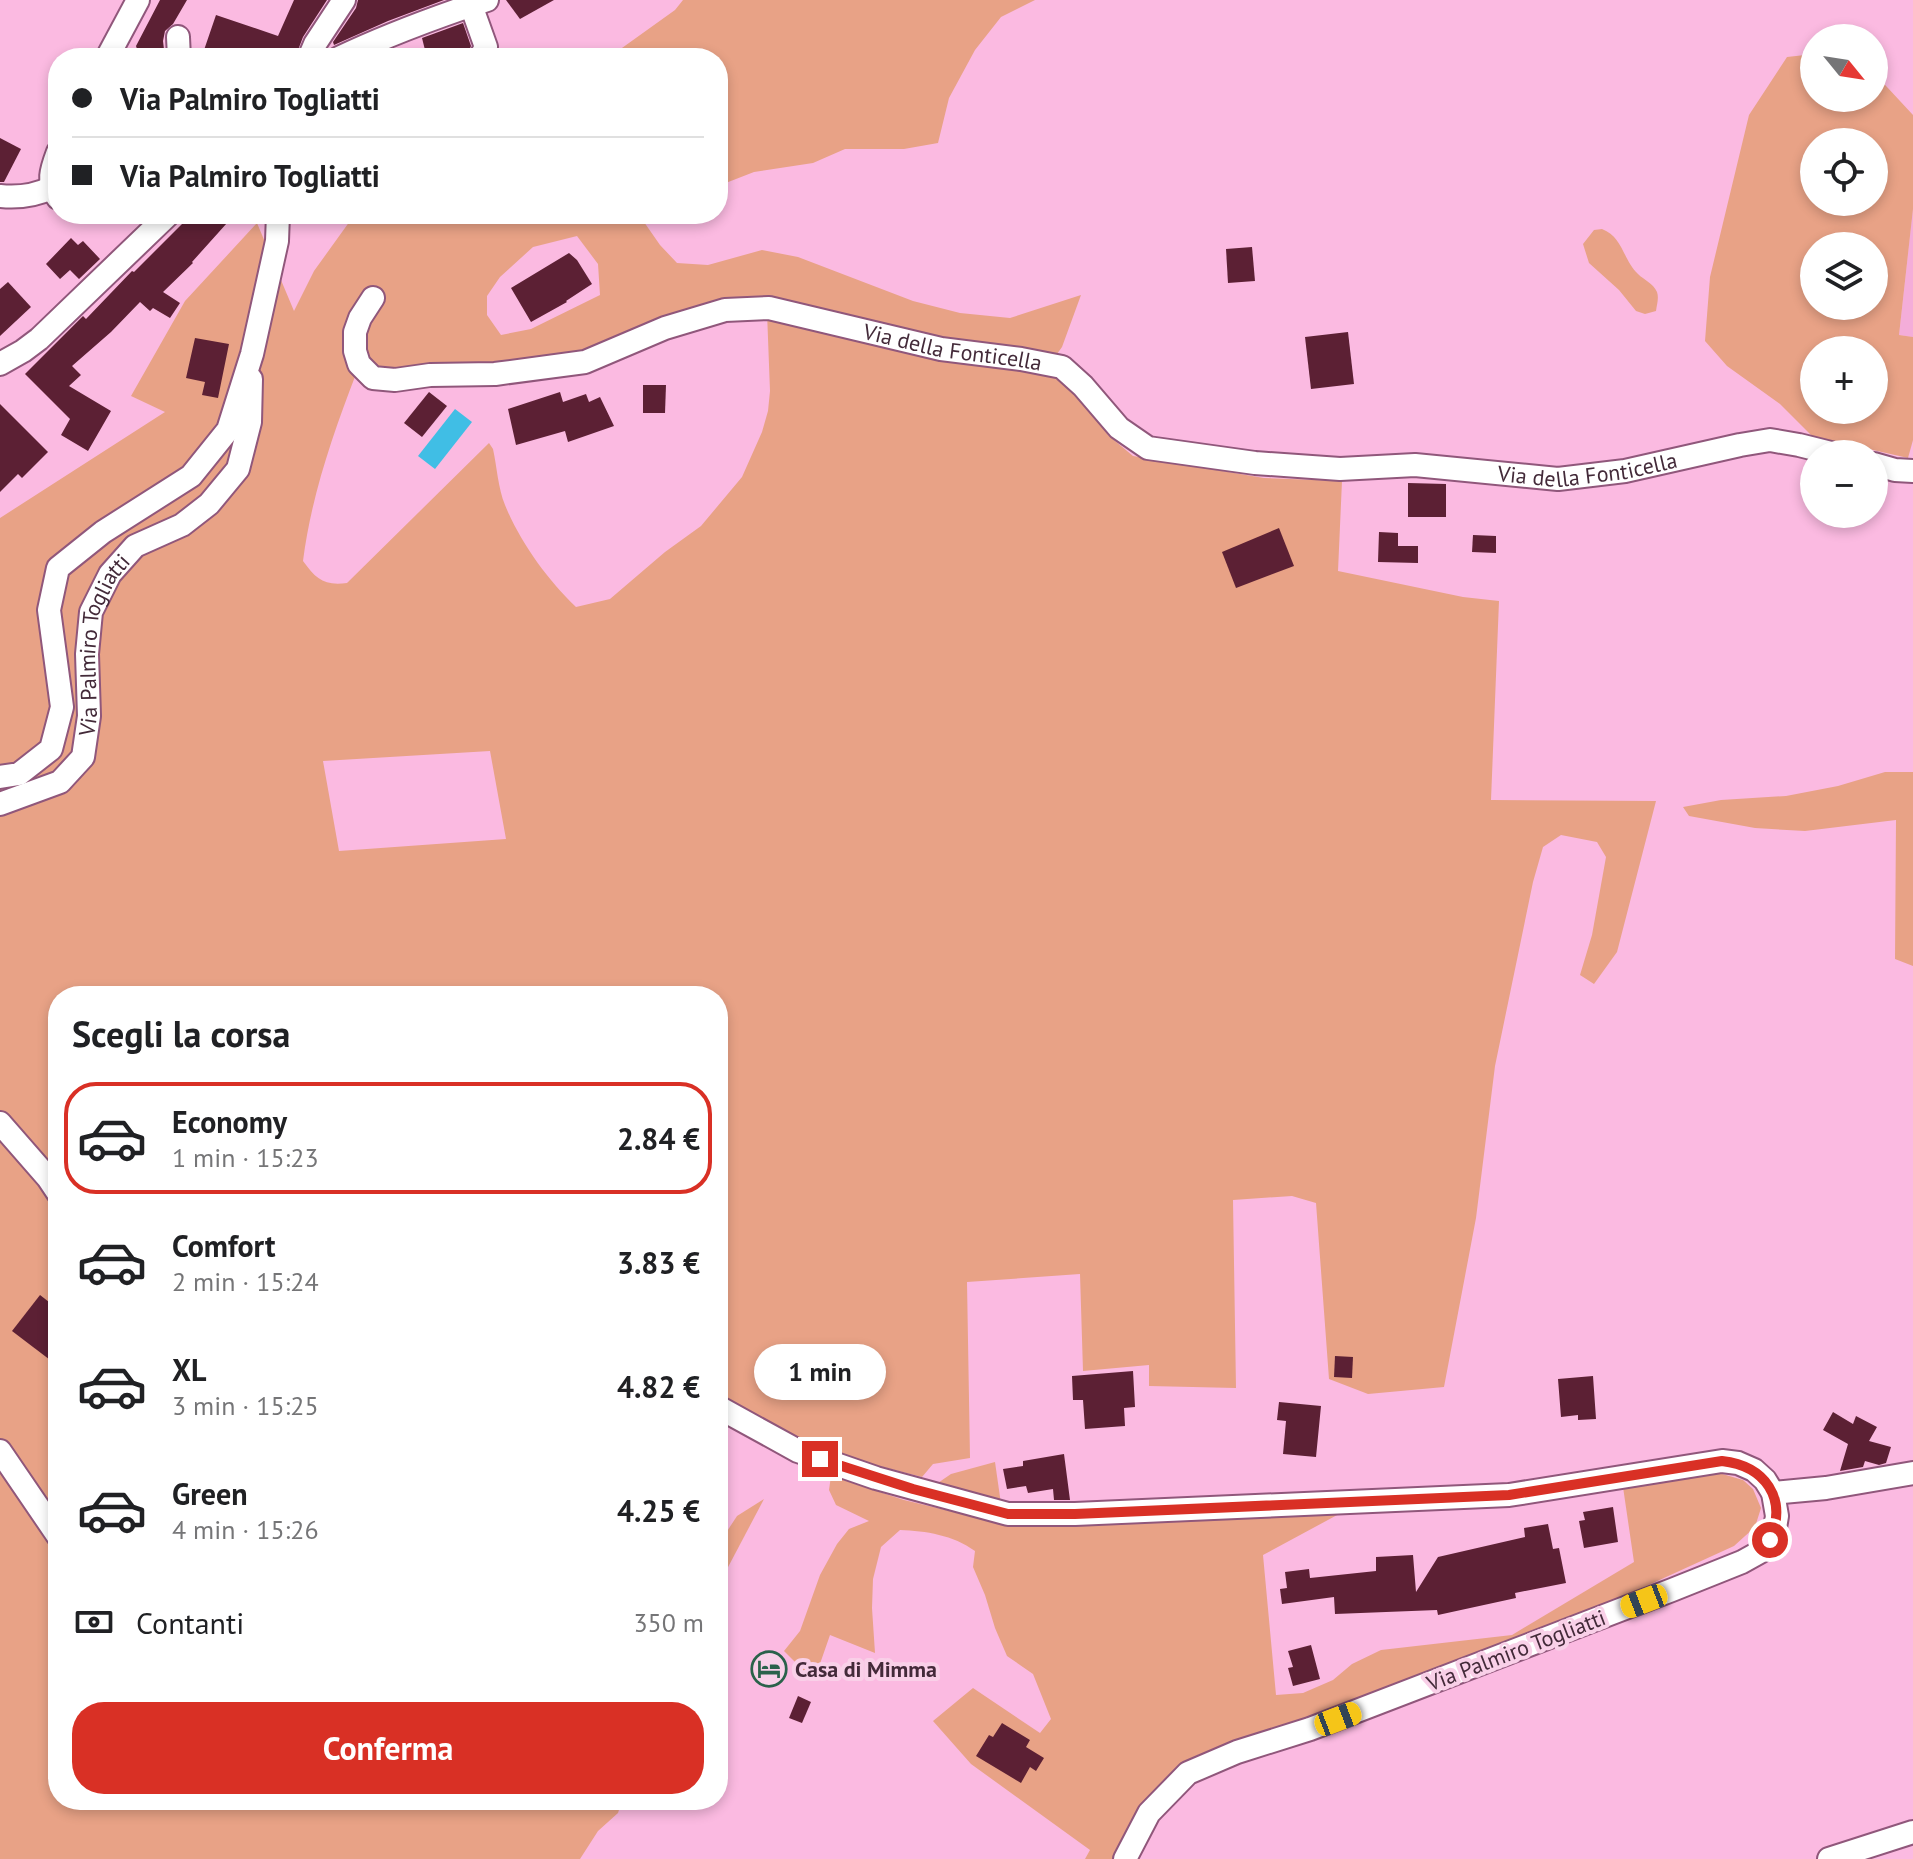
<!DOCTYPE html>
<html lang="it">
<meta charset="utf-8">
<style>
:root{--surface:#fff;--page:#f6f6f6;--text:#202124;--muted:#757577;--line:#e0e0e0;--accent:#d93025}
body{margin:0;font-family:"PT Sans",sans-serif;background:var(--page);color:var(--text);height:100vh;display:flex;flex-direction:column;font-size:30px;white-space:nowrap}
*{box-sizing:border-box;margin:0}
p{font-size:26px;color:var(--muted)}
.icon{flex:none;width:44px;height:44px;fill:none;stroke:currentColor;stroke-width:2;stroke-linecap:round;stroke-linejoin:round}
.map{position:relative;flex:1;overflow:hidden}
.details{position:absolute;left:48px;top:986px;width:680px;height:824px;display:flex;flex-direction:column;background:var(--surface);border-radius:32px;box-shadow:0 4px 12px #0003}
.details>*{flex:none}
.top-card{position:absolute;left:48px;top:48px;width:680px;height:176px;border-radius:32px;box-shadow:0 4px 12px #0003;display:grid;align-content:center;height:176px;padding:0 24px;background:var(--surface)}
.needle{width:52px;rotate:120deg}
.controls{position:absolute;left:1800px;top:24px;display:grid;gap:16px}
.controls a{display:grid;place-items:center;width:88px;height:88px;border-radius:50%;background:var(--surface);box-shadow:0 4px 12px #0003;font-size:40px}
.end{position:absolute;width:36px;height:36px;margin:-18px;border:10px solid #d93025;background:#fff;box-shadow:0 0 0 4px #fff}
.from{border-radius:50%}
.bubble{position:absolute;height:56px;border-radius:28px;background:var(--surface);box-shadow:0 4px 12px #0003;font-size:26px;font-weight:700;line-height:56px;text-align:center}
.car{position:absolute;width:24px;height:48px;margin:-24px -12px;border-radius:10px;box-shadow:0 0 6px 2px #0007;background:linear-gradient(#f5c518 24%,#345 0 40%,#f5c518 0 76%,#345 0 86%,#f5c518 0)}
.top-card b{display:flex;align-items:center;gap:28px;height:76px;font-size:30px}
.top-card b+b{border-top:2px solid var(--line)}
.top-card i{width:20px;height:20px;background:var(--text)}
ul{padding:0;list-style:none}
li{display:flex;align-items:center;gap:24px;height:112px;margin:0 16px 12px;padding:0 8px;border:4px solid transparent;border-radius:32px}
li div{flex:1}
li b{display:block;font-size:30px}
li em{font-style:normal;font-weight:700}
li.active{border-color:var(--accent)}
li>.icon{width:72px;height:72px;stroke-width:1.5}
h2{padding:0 24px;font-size:36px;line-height:96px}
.pay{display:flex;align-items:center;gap:20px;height:88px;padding:0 24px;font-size:30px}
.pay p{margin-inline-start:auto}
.button{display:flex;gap:16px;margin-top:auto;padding:16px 24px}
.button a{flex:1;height:92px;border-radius:32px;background:var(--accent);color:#fff;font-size:32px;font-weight:700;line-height:92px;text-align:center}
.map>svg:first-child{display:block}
.built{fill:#f4add9}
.green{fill:#e8a286;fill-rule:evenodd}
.water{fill:#40bee5}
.building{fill:#5c2034}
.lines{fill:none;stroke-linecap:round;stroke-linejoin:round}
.minor-casing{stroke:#90577b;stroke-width:26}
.minor{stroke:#fff;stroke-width:22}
.route{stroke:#d93025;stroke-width:10}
.labels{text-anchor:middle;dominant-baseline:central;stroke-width:8;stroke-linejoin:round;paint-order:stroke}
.street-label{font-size:22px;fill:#432a39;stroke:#f9d0e8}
.poi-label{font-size:22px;font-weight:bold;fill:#432a39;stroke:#f9d0e8;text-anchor:start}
</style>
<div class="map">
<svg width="1913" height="1859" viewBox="0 0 1913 1859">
<rect width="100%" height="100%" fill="#fbbae1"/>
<!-- built -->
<polygon class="built" points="1913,209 1913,337 1899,335"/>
<!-- green -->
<g class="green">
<polygon points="683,0 1035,0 1001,17 975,50 949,98 938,143 904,149 845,149 813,163 754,172 718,186 718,58 608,58 675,10"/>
<path d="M1814 54V98H1874V73L1913 115V209L1899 335 1913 337V440L1908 458 1812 436 1780 404 1727 366 1705 341 1710 277 1749 115 1787 57ZM1814 142H1874V202H1814ZM1814 246H1874V306H1814ZM1814 350H1874V410H1814Z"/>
<path d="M355 214H439L442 217 448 214H649L644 222 660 245 677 263 708 265 762 250 798 257 913 301 960 313 1010 318 1081 295 1062 347 1052 361 769 305 584 359 356 374C333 434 311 497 303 561 316 579 324 586 347 583L489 443 493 449C497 467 498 488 505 505 520 542 547 579 576 607L610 599 665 552 701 526 742 477 762 432 768 411 770 391 767 312 1060 370 1083 394 1108 435 1133 456 1264 478 1342 481 1338 571 1463 597 1499 601 1491 800 1656 801 1617 952 1594 984 1580 975 1592 935 1606 857 1597 842 1561 835 1543 847 1533 882 1495 1066 1476 1218 1444 1387 1368 1394 1329 1379 1316 1203 1292 1196 1233 1200 1236 1388 1149 1386V1365L1083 1371 1080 1274 967 1282 970 1458 933 1464 922 1477 801 1446 718 1402V996H58V1800H455L456 1806 492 1804 517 1800H622L618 1813 598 1831 580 1859H0V518L165 412 131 396 185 301 257 223 294 311 314 271ZM577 236 598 264 600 295 531 329 501 335 487 315V296L500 277 533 247ZM490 751 506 839 339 851 323 761Z"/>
<path d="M1602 229C1623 237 1623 260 1638 274 1644 280 1653 283 1657 292 1659 298 1657 304 1656 311L1645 314 1636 311 1619 290 1589 263 1583 244 1594 230Z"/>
<polygon points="1885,772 1913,772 1913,966 1895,959 1896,820 1805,831 1755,828 1689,816 1683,807 1721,800 1786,796 1838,786"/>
<polygon points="995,1462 1001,1504 932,1487 951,1474"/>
<path d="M1719 1473 1743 1480 1753 1489 1761 1508 1755 1527 1734 1546 1528 1640 1187 1767 1122 1859H1085L1090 1850 971 1764 933 1721 973 1688 1040 1733 1051 1719 1033 1674 1007 1656 995 1628 985 1595 973 1567 975 1551C953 1535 926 1531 900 1530L881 1547 873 1579 872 1608 875 1653 830 1635 814 1681 784 1651 800 1631 820 1575 837 1544 849 1529 869 1521 836 1505 829 1490 831 1476 904 1500 987 1520 1031 1527 1182 1519 1352 1507 1263 1555 1276 1695 1303 1693 1333 1680 1352 1664 1381 1650 1512 1635 1634 1562 1623 1487Z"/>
<polygon points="764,1499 726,1571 718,1583 718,1545 737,1516"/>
</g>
<!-- water -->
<polygon class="water" points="455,409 472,422 435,469 418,456"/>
<!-- building -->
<g class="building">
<polygon points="160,0 187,0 173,24 165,31 163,41 165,58 133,58 137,49 136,46"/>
<polygon points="294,0 327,0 303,37 295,58 218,58 203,53 216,15 278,36"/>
<polygon points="358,0 444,0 388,21 334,45 333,42 356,8"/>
<polygon points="506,0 554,0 520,19"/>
<polygon points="463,23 471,46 466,58 427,58 422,38"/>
<polygon points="0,138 21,149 4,182 0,182"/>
<polygon points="192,214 217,214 227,223 192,262 193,263 163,292 180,303 170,318 153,308 150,311 140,302 111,332 72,366 81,375 69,386 111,411 88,451 61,435 70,419 25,374 83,316 86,319 132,271 134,272"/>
<polygon points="71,238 78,245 83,241 100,259 79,279 70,270 60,279 46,264"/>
<polygon points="1252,247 1255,281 1228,283 1226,249"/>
<polygon points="569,253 577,260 592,284 566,301 567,302 531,322 511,288"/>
<polygon points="8,282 31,307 0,336 0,289"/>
<polygon points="1348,332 1354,384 1311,389 1305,337"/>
<polygon points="195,338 229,344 218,398 202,395 205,382 186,378"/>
<polygon points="643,385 666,385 665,413 643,413"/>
<polygon points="429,392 447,406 422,437 404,423"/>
<polygon points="560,392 563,402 586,394 589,402 600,397 614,426 568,442 565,431 516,445 508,409"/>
<polygon points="0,404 48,452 22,478 18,474 0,492"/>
<polygon points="1408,483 1446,484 1446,517 1408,517"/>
<polygon points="1279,528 1294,566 1236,588 1222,552"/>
<polygon points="1379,532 1398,533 1398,546 1418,546 1418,563 1378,562"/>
<polygon points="1473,535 1496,536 1496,553 1472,552"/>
<polygon points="40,1295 58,1309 58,1366 12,1331"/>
<polygon points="1335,1356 1353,1357 1352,1378 1334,1377"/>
<polygon points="1133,1371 1135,1407 1124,1408 1125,1426 1085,1429 1083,1400 1073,1400 1072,1376"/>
<polygon points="1593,1376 1596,1419 1578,1420 1578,1415 1561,1417 1558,1379"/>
<polygon points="1279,1402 1321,1406 1316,1457 1283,1454 1286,1421 1277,1420"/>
<polygon points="1833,1412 1853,1424 1856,1416 1877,1427 1869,1441 1891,1447 1886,1463 1879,1465 1865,1461 1863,1467 1840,1471 1848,1444 1823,1430"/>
<polygon points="1064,1454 1070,1500 1054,1500 1053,1489 1028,1493 1026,1486 1007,1489 1003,1469 1023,1466 1023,1461"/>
<polygon points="1613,1507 1618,1542 1584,1548 1579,1521 1585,1520 1583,1512"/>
<polygon points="1548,1524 1553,1549 1559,1548 1566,1583 1515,1593 1516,1598 1438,1615 1437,1610 1335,1614 1334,1597 1282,1604 1280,1589 1287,1588 1285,1572 1309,1569 1310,1578 1376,1571 1376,1557 1413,1555 1416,1592 1438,1557 1525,1537 1524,1528"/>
<polygon points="1311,1645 1320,1679 1293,1686 1288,1668 1293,1667 1288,1651"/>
<polygon points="798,1696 811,1702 802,1723 789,1718"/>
<polygon points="1002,1723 1030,1740 1026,1747 1044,1758 1036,1771 1030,1767 1021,1783 976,1756 989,1735 993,1737"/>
</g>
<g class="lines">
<defs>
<g id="minor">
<polyline points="471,5 486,47 480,58"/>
<polyline points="178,37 179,58"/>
<polyline points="107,58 138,0"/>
<polyline points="309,58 315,44 344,0"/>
<path d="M339 58C387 35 436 17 487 0"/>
<path d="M58 152C52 168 46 183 58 198"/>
<path d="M0 196C19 198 34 196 51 188"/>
<path id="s1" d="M373 298 360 318 355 332V351L359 364 373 378 395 380 430 375 495 374 585 362 665 328 725 310 769 308 941 349 1021 359 1062 367 1083 386 1119 428 1148 448 1255 463 1340 469 1415 465 1558 479 1625 471 1740 445 1770 440 1799 445 1835 454"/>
<polyline points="0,364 23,351 39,339 169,214"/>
<polyline points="1874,464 1895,470 1913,471"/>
<polyline points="0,777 19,774 51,749 62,707 49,610 58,568 103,532 191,476 228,430 252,354 277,241 278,214"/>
<path id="s2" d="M0 804 60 782 83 757 89 716 87 654 91 612 110 574 135 546 182 525 209 504 238 469 250 422 251 379"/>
<polyline points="0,1123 48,1178 58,1193"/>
<polyline points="718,1407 798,1451 876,1478 1008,1514 1075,1514 1509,1495 1722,1461 1738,1463 1754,1470 1765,1480 1773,1493 1777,1516 1775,1528 1770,1540 1760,1552 1742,1562 1672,1590 1310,1729 1237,1752 1188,1773 1149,1813 1125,1859"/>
<polyline points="0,1451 58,1536"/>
<polyline points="1773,1493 1826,1488 1913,1473"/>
<polyline points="1829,1859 1913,1832"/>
</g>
</defs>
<!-- minor casing -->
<use href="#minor" class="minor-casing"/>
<!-- minor -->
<use href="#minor" class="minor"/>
</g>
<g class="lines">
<!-- route -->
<path class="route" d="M820 1459 913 1489 1008 1514H1075L1509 1495 1722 1461C1765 1466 1788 1498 1770 1540"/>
</g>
<!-- icons -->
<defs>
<symbol id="hotel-ring" viewBox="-11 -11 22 22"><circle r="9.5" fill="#f9d0e8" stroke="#2a624a" stroke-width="1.5"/><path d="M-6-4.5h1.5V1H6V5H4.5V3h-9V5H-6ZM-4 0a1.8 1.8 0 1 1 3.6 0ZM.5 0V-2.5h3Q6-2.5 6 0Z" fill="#2a624a"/></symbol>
</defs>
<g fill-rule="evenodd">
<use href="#hotel-ring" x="749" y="1649" width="40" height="40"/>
</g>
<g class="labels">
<!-- street labels -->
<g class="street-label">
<text stroke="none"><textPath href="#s1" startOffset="686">Via della Fonticella</textPath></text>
<text stroke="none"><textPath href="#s1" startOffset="1358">Via della Fonticella</textPath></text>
<text stroke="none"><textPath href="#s2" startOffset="214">Via Palmiro Togliatti</textPath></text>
<text transform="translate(1516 1650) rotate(-21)">Via Palmiro Togliatti</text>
</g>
<!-- poi labels -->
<g class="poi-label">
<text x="795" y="1669">Casa di Mimma</text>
</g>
</g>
</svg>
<div class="controls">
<a><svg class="needle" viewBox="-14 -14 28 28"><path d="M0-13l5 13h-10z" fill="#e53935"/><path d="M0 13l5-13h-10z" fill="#757577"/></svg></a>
<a><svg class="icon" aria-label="locate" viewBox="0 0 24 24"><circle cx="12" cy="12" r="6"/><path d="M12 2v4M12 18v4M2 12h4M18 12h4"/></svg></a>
<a><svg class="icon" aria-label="layers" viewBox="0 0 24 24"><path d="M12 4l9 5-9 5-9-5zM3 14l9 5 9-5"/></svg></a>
<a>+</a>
<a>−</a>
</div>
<i class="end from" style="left:1770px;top:1540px"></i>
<i class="end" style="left:820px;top:1459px"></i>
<div class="bubble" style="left:754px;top:1344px;width:132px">1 min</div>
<i class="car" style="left:1644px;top:1601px;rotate:249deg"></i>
<i class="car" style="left:1338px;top:1719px;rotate:69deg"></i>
<div class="top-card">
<b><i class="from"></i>Via Palmiro Togliatti</b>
<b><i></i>Via Palmiro Togliatti</b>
</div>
<section class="details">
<h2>Scegli la corsa</h2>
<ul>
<li class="active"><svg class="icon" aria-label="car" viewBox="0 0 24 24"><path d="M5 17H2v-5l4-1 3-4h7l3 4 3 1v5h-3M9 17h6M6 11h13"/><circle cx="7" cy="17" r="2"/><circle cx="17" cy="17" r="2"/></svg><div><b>Economy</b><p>1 min · 15:23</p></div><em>2.84 €</em></li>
<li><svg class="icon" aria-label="car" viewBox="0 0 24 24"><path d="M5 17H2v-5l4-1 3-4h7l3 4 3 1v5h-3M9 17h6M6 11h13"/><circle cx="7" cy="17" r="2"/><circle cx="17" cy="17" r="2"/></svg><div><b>Comfort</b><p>2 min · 15:24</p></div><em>3.83 €</em></li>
<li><svg class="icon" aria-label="car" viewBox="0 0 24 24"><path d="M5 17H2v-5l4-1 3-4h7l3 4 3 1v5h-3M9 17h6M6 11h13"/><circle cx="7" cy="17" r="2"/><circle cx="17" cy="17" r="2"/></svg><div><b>XL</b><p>3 min · 15:25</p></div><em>4.82 €</em></li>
<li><svg class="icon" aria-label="car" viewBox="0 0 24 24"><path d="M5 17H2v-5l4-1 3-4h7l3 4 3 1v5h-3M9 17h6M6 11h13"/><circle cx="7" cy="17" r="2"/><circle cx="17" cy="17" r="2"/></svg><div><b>Green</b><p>4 min · 15:26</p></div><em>4.25 €</em></li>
</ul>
<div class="pay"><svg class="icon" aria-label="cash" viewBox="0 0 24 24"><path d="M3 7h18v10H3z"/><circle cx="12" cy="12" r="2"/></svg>Contanti<p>350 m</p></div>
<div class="button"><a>Conferma</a></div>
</section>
</div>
